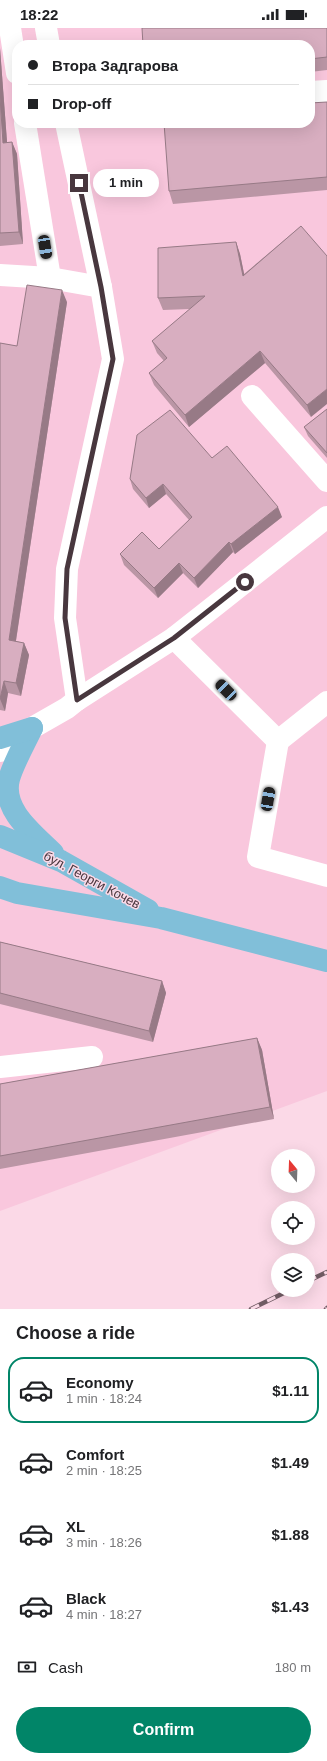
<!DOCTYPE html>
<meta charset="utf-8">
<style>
:root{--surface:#fff;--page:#f6f6f6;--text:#202124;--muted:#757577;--line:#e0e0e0;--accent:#018568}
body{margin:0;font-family:Arial,sans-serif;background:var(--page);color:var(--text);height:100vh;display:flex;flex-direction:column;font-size:15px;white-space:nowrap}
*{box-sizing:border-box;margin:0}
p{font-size:13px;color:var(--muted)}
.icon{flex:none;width:22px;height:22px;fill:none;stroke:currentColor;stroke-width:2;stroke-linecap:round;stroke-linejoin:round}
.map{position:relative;height:1281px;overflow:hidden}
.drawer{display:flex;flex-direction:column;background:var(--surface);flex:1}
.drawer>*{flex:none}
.banner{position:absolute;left:12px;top:12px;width:303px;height:88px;border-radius:16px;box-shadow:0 4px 16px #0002;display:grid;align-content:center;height:88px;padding:0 16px;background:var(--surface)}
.needle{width:26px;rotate:341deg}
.buttons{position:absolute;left:271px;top:1121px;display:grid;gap:8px}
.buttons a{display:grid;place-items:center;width:44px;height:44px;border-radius:50%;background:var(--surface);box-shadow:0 4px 16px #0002;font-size:20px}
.end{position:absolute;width:18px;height:18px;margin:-9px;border:5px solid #48373e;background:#fff;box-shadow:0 0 0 2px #fff}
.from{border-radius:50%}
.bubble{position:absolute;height:28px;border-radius:14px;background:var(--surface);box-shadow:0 4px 16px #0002;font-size:13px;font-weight:800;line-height:28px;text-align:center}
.car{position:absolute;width:12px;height:24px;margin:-12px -6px;border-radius:5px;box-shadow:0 0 3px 1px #0007;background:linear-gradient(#222 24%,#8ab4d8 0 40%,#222 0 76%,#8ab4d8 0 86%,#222 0)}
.banner b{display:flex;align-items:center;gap:14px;height:38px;font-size:15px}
.banner b+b{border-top:1px solid var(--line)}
.banner i{width:10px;height:10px;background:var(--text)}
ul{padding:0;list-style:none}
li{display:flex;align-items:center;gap:12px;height:66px;margin:0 8px 6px;padding:0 8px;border:2px solid transparent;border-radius:16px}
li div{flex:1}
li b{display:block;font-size:15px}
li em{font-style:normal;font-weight:800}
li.selected{border-color:var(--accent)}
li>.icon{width:36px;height:36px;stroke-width:1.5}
h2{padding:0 16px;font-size:18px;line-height:48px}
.pay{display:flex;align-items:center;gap:10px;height:44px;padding:0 16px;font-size:15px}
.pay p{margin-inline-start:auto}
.action{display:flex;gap:8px;margin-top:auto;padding:8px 16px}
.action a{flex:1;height:46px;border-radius:24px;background:var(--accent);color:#fff;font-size:16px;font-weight:800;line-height:46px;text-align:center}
.status{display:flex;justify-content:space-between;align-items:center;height:28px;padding:0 20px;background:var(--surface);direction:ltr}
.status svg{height:11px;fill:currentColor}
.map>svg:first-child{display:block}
.built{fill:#f9c7dd;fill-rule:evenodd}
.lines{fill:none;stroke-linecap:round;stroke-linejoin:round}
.minor{stroke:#fff;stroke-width:22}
.major{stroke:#81bfd9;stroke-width:22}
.rail-casing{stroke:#715c64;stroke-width:4.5}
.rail{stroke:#fbd9e7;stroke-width:3;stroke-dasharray:9;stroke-linecap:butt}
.wall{fill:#ba96a5}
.shaded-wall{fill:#977a86}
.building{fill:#d8aec0;stroke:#977a86}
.route{stroke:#48373e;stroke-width:5}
.labels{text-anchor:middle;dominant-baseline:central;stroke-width:3;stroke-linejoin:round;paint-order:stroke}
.street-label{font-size:13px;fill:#48373e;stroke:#fbd9e7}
</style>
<div class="status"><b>18:22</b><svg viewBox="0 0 49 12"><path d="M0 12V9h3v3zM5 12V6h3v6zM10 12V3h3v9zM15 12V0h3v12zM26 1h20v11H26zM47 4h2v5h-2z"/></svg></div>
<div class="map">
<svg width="327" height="1281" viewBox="0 0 327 1281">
<rect width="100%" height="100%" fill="#fbd9e7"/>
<!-- built -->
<path class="built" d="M0 0H327V1063L0 1183ZM17 17H310V95H17Z"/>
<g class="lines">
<!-- minor -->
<g class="minor">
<polyline points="10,0 17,45"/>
<polyline points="46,0 49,17"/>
<polyline points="310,64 327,63"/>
<polyline points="25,95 50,250"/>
<polyline points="66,95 101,259 113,331 67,541 65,590 77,672"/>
<polyline points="0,247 50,250 101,259"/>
<polyline points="252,368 327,453"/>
<polyline points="174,610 278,713 327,674"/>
<polyline points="278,713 258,829 327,848"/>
<polyline points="0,723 32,700 67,680 77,672 174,610 327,489"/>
<polyline points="0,1039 92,1029"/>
</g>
<!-- major -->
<g class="major">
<path d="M32 700C25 715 13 736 9 751 1 782 34 806 53 825"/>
<polyline points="0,710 32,700"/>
<polyline points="0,808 61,833 148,882"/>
<polyline points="0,859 17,865 161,890 327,933"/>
</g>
<defs>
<g id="rail">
<polyline points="308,1253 327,1244"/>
<polyline points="251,1281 290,1262"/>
<polyline points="326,1281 327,1280"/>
</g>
</defs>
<!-- rail casing -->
<use href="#rail" class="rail-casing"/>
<!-- rail -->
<use href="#rail" class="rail"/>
</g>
<!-- wall -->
<g class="wall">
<polygon points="327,0 327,42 310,44 310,17"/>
<polygon points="0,20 7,114 12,114 17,126 23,216 0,218"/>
<polygon points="327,74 327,162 173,176 169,163"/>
<polygon points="301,198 311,389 265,335 189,399 154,357 149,345 164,333 157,325 152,313 190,281 163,282 158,270 236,214 240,226 244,246"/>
<polygon points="67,274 16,613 24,615 29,627 21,668 8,665 5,683 0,682 0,315 17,318"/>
<polygon points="327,381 327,430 308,408 304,399"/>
<polygon points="212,430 282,489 235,526 233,524 198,560 183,545 158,570 124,537 120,526 159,521 189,492 166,466 149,480 133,461 130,451"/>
<polygon points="0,914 162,953 166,965 153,1014 0,976"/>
<polygon points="257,1010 262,1022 274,1091 0,1141 0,1056"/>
</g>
<!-- shaded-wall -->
<g class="shaded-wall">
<polygon points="0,20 8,127 3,115 0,69"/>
<polygon points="12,114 17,126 23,216 19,204"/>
<polygon points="236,214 240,226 247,260 243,248"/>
<polygon points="62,262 67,274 14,625 9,612"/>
<polygon points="260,323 265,335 189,399 185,387"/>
<polygon points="327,361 327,376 311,389 307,377"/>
<polygon points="163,456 166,466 149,480 146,470"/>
<polygon points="278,479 282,489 235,526 231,516"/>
<polygon points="229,514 233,524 198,560 194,550"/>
<polygon points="179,535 183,545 158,570 154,560"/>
<polygon points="24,615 29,627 21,668 16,655"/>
<polygon points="4,653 8,665 5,683 0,671"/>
<polygon points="162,953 166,965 153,1014 149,1003"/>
<polygon points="257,1010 262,1022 274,1091 270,1079"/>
</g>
<!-- building -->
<g class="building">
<polygon points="142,0 327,0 327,29 310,31 310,17 143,17"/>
<polygon points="0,69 3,115 12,114 19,204 0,205"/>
<polygon points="327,74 327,149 169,163 164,95 310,95 310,75"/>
<polygon points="301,198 327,228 327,361 307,377 260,323 185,387 149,345 167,330 152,313 205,268 158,270 158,220 236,214 243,248"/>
<polygon points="27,257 62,262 9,612 24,615 16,655 4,653 0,671 0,315 17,318"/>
<polygon points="327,381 327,425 304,399"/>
<polygon points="170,382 212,430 227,418 278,479 231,516 229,514 194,550 179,535 154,560 120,526 142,504 159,521 192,489 163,456 146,470 130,451 137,407"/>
<polygon points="0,914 162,953 149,1003 0,965"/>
<polygon points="257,1010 270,1079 0,1128 0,1056"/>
</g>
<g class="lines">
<!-- route -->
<polyline class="route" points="79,155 101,259 113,331 67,541 65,590 77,672 174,610 245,554"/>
</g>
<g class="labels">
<!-- street labels -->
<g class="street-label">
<text transform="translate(92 852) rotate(28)">бул. Георги Кочев</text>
</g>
</g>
</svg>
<div class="buttons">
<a><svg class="needle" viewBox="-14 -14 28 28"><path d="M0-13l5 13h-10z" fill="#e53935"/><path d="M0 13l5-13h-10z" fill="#757577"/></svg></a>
<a><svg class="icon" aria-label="locate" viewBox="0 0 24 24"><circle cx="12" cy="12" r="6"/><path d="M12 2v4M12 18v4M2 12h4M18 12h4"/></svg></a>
<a><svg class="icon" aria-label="layers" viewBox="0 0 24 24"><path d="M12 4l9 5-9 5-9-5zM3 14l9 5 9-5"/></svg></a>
</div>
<i class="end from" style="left:245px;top:554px"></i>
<i class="end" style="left:79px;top:155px"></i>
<div class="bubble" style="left:93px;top:141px;width:66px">1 min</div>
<i class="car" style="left:45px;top:219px;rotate:171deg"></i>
<i class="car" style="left:226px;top:662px;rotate:315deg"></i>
<i class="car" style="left:268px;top:771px;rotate:10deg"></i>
<div class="banner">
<b><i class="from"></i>Втора Задгарова</b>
<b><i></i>Drop-off</b>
</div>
</div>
<section class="drawer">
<h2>Choose a ride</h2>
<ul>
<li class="selected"><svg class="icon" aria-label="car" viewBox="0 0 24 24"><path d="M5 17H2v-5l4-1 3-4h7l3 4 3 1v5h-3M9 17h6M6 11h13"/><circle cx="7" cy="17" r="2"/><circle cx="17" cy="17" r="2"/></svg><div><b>Economy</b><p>1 min · 18:24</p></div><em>$1.11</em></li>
<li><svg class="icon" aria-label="car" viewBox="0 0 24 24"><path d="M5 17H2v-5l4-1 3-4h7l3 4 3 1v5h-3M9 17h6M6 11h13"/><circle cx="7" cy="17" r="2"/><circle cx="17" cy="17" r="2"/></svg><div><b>Comfort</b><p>2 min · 18:25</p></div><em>$1.49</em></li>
<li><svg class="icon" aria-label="car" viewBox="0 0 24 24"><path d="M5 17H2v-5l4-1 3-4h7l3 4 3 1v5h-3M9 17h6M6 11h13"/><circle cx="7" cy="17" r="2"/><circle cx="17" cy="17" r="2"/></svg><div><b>XL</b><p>3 min · 18:26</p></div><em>$1.88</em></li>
<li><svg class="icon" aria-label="car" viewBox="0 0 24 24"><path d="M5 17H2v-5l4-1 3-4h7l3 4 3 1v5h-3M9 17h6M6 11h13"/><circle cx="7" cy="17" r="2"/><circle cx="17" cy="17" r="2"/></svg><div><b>Black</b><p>4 min · 18:27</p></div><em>$1.43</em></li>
</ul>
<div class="pay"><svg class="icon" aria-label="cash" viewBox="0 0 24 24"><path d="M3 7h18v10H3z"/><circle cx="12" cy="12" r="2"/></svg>Cash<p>180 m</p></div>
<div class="action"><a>Confirm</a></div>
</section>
